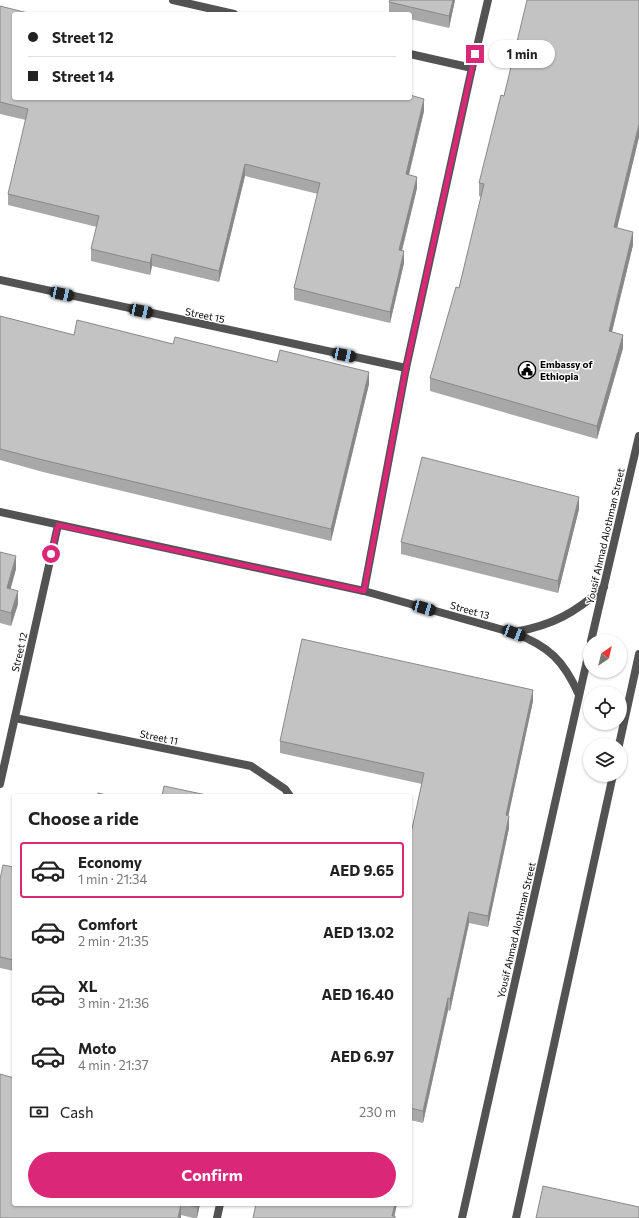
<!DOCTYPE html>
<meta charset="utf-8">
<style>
:root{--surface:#fff;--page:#f2f2f2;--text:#222;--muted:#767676;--line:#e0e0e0;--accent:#db2777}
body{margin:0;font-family:Commissioner,sans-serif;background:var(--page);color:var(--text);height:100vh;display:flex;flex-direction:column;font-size:15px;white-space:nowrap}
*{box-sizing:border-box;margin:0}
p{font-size:13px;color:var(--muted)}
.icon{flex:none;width:22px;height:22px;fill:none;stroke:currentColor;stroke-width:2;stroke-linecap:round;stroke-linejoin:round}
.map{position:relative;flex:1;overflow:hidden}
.drawer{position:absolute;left:12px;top:794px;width:400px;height:412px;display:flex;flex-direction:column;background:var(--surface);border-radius:4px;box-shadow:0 1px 3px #0004}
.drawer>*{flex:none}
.banner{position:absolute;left:12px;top:12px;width:400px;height:88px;border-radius:4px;box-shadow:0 1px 3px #0004;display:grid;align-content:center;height:88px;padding:0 16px;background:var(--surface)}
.needle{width:26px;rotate:35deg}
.fabs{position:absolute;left:583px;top:634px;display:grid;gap:8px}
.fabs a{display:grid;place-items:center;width:44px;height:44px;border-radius:50%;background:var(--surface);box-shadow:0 1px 3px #0004;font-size:20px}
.end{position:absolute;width:18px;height:18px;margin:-9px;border:5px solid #db2777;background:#fff;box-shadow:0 0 0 2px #fff}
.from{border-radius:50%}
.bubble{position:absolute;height:28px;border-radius:14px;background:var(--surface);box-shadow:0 1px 3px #0004;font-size:13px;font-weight:700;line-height:28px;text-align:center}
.car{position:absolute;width:12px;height:24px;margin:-12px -6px;border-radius:5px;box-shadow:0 0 3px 1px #0007;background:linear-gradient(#222 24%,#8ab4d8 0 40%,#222 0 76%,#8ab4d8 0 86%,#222 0)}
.banner b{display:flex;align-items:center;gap:14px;height:38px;font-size:15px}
.banner b+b{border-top:1px solid var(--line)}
.banner i{width:10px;height:10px;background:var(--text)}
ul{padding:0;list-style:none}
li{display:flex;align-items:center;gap:12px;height:56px;margin:0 8px 6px;padding:0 8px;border:2px solid transparent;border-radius:4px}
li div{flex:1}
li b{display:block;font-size:15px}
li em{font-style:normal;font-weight:700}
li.current{border-color:var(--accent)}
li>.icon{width:36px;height:36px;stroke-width:1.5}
h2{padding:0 16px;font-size:18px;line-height:48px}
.pay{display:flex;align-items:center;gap:10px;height:44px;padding:0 16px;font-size:15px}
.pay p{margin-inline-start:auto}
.action{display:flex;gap:8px;margin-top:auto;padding:8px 16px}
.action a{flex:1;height:46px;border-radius:24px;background:var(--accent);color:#fff;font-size:16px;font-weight:700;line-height:46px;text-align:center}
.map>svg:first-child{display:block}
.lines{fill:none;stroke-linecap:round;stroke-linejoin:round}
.minor{stroke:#535353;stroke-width:8}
.tertiary{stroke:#535353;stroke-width:8}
.wall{fill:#a8a8a8}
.shaded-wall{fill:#888}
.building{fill:#c3c3c3;stroke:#888}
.route{stroke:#db2777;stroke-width:5}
.labels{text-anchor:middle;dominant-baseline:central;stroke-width:3;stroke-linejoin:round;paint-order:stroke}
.street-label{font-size:10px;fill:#000;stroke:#fff}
.poi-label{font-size:10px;font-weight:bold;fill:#000;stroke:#fff;text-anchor:start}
</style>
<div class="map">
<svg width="639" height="1218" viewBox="0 0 639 1218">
<rect width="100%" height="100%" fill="#fff"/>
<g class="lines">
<!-- minor -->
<g class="minor">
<polyline points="173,0 234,14"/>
<polyline points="410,54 472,68"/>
<polyline points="0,280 406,368"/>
<path d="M0 512 364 591 514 633C549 646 564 661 579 695"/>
<polyline points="364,591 406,368 472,68 488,0"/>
<path d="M515 632C553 625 575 613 604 587"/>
<polyline points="15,718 251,766 285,789 290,796"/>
<polyline points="0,784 58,525"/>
<polyline points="217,1218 220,1204"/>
</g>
<!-- tertiary -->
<g class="tertiary">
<polyline points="591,641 639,436"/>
<polyline points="619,745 639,654"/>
<polyline points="462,1218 590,647"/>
<polyline points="516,1218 613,775"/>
</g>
</g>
<!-- wall -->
<g class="wall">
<polygon points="455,0 449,28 410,19 410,14 389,14 389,2"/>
<polygon points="0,6 28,14 14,98 424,111 409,175 417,188 402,251 404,263 390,323 294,300 294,288 318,194 245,176 219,282 152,266 150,275 91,261 91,249 97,227 8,205 8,194 26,120 0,114"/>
<polygon points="639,137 617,228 633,245 612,332 623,348 597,439 430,391 430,378 459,288 481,197 479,196 479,183"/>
<polygon points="0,316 74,335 173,344 277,362 369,384 331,541 43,472 0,460"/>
<polygon points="579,509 558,593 401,554 401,542"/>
<polygon points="0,552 16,569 10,589 18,604 11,626 0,623"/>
<polygon points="533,701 508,816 509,828 488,927 469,923 450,1011 448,1010 423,1123 410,1120 410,838 422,784 280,753 280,741"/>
<polygon points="14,867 14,971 0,968 0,879"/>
<polygon points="14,1204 200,1204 197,1218 193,1218 181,1215"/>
</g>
<!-- shaded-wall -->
<g class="shaded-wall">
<polygon points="453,0 455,0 449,28 449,16"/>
<polygon points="424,99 424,111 406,186 406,174"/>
<polygon points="639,124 639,137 614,241 614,227"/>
<polygon points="245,164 245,176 219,282 219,271"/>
<polygon points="417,177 417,188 399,262 399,250"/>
<polygon points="633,232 633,245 609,344 609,331"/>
<polygon points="404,251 404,263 390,323 390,312"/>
<polygon points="152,254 152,266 150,275 150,263"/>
<polygon points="623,335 623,348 597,439 597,426"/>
<polygon points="369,372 369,384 331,541 331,529"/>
<polygon points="579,497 579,509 558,593 558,581"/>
<polygon points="16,556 16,569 7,602 7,588"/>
<polygon points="18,591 18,604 11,626 11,613"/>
<polygon points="533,690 533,701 506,827 506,815"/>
<polygon points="509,816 509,828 488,927 488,916"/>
<polygon points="469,912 469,923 450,1011 450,999"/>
<polygon points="448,998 448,1010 423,1123 423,1111"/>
<polygon points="181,1204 181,1218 178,1218"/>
<polygon points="197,1204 200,1204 197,1218"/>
<polygon points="395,1204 397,1204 394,1218 392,1216"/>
</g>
<!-- building -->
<g class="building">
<polygon points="390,0 453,0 449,16 389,2"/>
<polygon points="527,0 639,0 639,124 614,227 633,232 609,331 623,335 597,426 430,378 456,287 459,288 484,184 479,183 501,95 504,96"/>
<polygon points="0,6 28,13 28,14 14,14 14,98 410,98 410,95 424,99 406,174 417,177 399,250 404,251 390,312 294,288 320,183 245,164 219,271 152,254 150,263 91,249 99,216 8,194 28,109 0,102"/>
<polygon points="0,316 74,335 77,320 173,344 175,337 277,362 280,350 369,372 331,529 43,460 0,449"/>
<polygon points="422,457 579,497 558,581 401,542"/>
<polygon points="0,552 16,556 7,588 18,591 11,613 0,610"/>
<polygon points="302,639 533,690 506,815 509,816 488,916 469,912 450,999 448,998 423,1111 410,1108 410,838 424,773 280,741"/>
<polygon points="164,786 211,796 162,796"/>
<polygon points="98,793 111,796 97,796"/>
<polygon points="3,865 14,867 14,960 0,957 0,879"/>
<polygon points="0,1074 14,1078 14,1204 181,1204 178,1218 0,1218"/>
<polygon points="543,1186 639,1207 639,1218 536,1218"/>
<polygon points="182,1204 197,1204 197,1207"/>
<polygon points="256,1204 395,1204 392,1216 395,1216 395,1218 253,1218"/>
</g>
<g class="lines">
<!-- route -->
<polyline class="route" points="51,554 58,525 364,591 406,368 475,54"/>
</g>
<!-- icons -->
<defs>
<symbol id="civic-ring" viewBox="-11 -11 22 22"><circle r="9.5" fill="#fff" stroke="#000" stroke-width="1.5"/><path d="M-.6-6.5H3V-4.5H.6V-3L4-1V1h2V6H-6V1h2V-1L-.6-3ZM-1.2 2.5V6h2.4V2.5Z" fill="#000"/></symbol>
</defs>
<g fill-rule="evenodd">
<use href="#civic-ring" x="517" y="360" width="20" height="20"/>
</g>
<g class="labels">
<!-- street labels -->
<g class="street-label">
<text transform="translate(205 315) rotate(12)">Street 15</text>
<text transform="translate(605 536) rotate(-77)">Yousif Ahmad Alothman Street</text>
<text transform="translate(470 610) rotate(16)">Street 13</text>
<text transform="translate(19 652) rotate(-77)">Street 12</text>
<text transform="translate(159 737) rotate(12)">Street 11</text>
<text transform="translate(516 930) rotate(-77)">Yousif Ahmad Alothman Street</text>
</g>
<!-- poi labels -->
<g class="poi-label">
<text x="540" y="364">Embassy of<tspan x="540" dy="12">Ethiopia</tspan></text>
</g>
</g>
</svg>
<div class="fabs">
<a><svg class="needle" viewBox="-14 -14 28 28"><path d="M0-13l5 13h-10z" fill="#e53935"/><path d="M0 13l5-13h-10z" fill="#767676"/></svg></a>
<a><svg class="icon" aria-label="locate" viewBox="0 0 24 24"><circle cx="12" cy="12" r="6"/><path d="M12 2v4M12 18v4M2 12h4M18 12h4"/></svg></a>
<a><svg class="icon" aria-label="layers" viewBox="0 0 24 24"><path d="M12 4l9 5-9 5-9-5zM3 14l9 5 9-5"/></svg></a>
</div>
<i class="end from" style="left:51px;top:554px"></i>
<i class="end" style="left:475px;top:54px"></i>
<div class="bubble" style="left:489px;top:40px;width:66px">1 min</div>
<i class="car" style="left:62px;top:294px;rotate:102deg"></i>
<i class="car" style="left:141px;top:311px;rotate:102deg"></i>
<i class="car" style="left:344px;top:355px;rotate:102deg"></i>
<i class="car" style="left:424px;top:608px;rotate:106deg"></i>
<i class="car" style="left:514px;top:633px;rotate:111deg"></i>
<div class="banner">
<b><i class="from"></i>Street 12</b>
<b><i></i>Street 14</b>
</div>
<section class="drawer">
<h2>Choose a ride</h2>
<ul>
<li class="current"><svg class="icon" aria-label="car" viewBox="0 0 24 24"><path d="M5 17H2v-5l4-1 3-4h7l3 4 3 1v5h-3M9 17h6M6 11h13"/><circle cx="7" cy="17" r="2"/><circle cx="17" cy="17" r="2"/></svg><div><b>Economy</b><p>1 min · 21:34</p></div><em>AED 9.65</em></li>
<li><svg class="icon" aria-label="car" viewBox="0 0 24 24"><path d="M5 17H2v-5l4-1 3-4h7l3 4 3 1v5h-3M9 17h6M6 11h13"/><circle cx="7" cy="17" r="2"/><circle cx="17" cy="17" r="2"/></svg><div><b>Comfort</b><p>2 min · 21:35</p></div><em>AED 13.02</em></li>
<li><svg class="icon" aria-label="car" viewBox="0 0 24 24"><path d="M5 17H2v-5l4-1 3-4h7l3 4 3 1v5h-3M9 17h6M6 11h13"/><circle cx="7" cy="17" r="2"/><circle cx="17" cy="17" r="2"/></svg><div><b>XL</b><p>3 min · 21:36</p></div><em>AED 16.40</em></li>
<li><svg class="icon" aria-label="car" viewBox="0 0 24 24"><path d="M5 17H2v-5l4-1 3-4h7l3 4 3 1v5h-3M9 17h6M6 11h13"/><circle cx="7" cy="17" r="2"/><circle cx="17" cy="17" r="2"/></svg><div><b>Moto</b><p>4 min · 21:37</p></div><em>AED 6.97</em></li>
</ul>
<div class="pay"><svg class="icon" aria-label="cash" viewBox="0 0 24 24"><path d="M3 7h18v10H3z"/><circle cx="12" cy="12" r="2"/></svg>Cash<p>230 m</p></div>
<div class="action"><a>Confirm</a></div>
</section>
</div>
